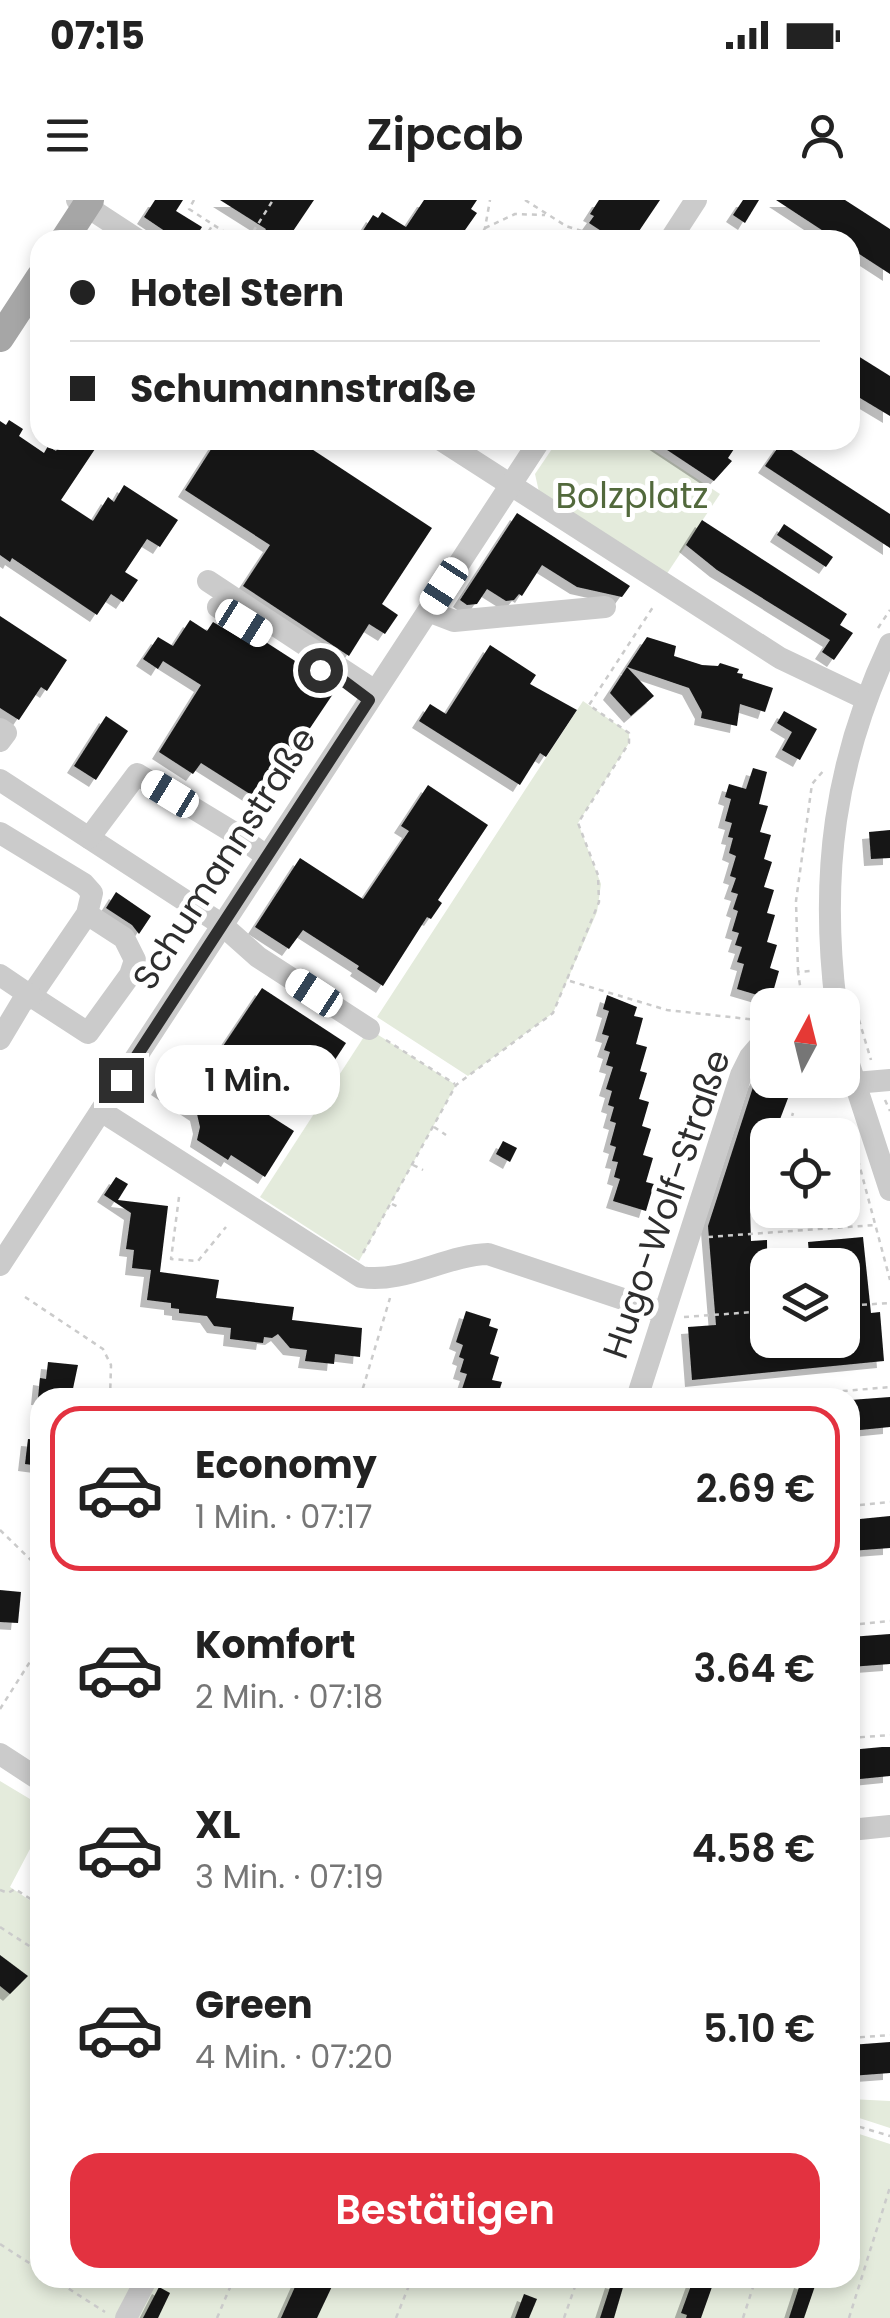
<!DOCTYPE html>
<html lang="de">
<meta charset="utf-8">
<style>
:root{--surface:#fff;--page:#f2f2f2;--text:#222;--muted:#767676;--line:#e0e0e0;--accent:#e33240}
body{margin:0;font-family:Poppins,sans-serif;background:var(--page);color:var(--text);height:100vh;display:flex;flex-direction:column;font-size:38px;white-space:nowrap}
*{box-sizing:border-box;margin:0}
p{font-size:32px;color:var(--muted)}
.icon{flex:none;width:55px;height:55px;fill:none;stroke:currentColor;stroke-width:2;stroke-linecap:round;stroke-linejoin:round}
.map{position:relative;flex:1;overflow:hidden}
.panel{position:absolute;left:30px;top:1188px;width:830px;height:900px;display:flex;flex-direction:column;background:var(--surface);border-radius:30px;box-shadow:0 5px 15px #0003}
.panel>*{flex:none}
.top-card{position:absolute;left:30px;top:30px;width:830px;height:220px;border-radius:30px;box-shadow:0 5px 15px #0003;display:grid;align-content:center;height:220px;padding:0 40px;background:var(--surface)}
.needle{width:65px;rotate:7deg}
.tools{position:absolute;left:750px;top:788px;display:grid;gap:20px}
.tools a{display:grid;place-items:center;width:110px;height:110px;border-radius:20px;background:var(--surface);box-shadow:0 5px 15px #0003;font-size:50px}
.end{position:absolute;width:45px;height:45px;margin:-22px;border:12px solid #2e2e2e;background:#fff;box-shadow:0 0 0 5px #fff}
.from{border-radius:50%}
.bubble{position:absolute;height:70px;border-radius:30px;background:var(--surface);box-shadow:0 5px 15px #0003;font-size:32px;font-weight:600;line-height:70px;text-align:center}
.car{position:absolute;width:30px;height:60px;margin:-30px -15px;border-radius:12px;box-shadow:0 0 8px 2px #0007;background:linear-gradient(#fff 24%,#345 0 40%,#fff 0 76%,#345 0 86%,#fff 0)}
.top-card b{display:flex;align-items:center;gap:35px;height:95px;font-size:38px}
.top-card b+b{border-top:2px solid var(--line)}
.top-card i{width:25px;height:25px;background:var(--text)}
ul{padding:18px 0 0;list-style:none}
li{display:flex;align-items:center;gap:30px;height:165px;margin:0 20px 15px;padding:0 20px;border:5px solid transparent;border-radius:30px}
li div{flex:1}
li b{display:block;font-size:38px}
li em{font-style:normal;font-weight:600}
li.current{border-color:var(--accent)}
li>.icon{width:90px;height:90px;stroke-width:1.5}
.button{display:flex;gap:20px;margin-top:auto;padding:20px 40px}
.button a{flex:1;height:115px;border-radius:30px;background:var(--accent);color:#fff;font-size:40px;font-weight:600;line-height:115px;text-align:center}
.status{display:flex;justify-content:space-between;align-items:center;height:70px;padding:0 50px;background:var(--surface);direction:ltr}
.status svg{height:28px;fill:currentColor}
header{display:flex;justify-content:space-between;align-items:center;height:130px;padding:0 40px;background:var(--surface);font-size:45px;font-weight:600}
.map>svg:first-child{display:block}
.green{fill:#e4ebdc}
.building{fill:#151515;filter:url(#shadow)}
.lines{fill:none;stroke-linecap:round;stroke-linejoin:round}
.path{stroke:#cbcbcb;stroke-width:2.5;stroke-dasharray:5 5;stroke-linecap:butt}
.minor{stroke:#cbcbcb;stroke-width:22}
.major{stroke:#a6a6a6;stroke-width:28}
.route{stroke:#2e2e2e;stroke-width:12}
.labels{text-anchor:middle;dominant-baseline:central;stroke-width:10;stroke-linejoin:round;paint-order:stroke}
.park-label{font-size:35px;fill:#52693c;stroke:#fff}
.street-label{font-size:35px;fill:#2e2e2e;stroke:#fff}
</style>
<div class="status"><b>07:15</b><svg viewBox="0 0 49 12"><path d="M0 12V9h3v3zM5 12V6h3v6zM10 12V3h3v9zM15 12V0h3v12zM26 1h20v11H26zM47 4h2v5h-2z"/></svg></div>
<header><svg class="icon" aria-label="menu" viewBox="0 0 24 24"><path d="M4 6h16M4 12h16M4 18h16"/></svg>Zipcab<svg class="icon" aria-label="person" viewBox="0 0 24 24"><circle cx="12" cy="8" r="4"/><path d="M4 21q1-7 8-7t8 7"/></svg></header>
<div class="map">
<svg width="890" height="2118" viewBox="0 0 890 2118">
<defs>
<filter id="shadow"><feDropShadow dx="-7" dy="7" stdDeviation="0" flood-color="#0004"/></filter>
</defs>
<rect width="100%" height="100%" fill="#fff"/>
<!-- green -->
<g class="green">
<polygon points="558,240 638,240 720,294 666,375 539,292 535,274"/>
<polygon points="583,501 629,533 629,543 578,623 601,684 597,712 553,813 468,876 377,817"/>
<polygon points="369,829 456,885 359,1061 260,997"/>
<polygon points="0,1581 40,1605 40,1630 10,1687 40,1707 40,2078 850,2078 850,1931 890,1944 890,2118 0,2118"/>
<polygon points="850,1899 890,1901 890,1928 850,1915"/>
</g>
<!-- building -->
<g class="building">
<polygon points="155,0 183,0 176,11 202,27 194,40 178,40 144,17"/>
<polygon points="220,0 314,0 287,40 259,40 266,29"/>
<polygon points="424,0 477,0 471,9 477,13 458,40 357,40 373,15 378,18 382,12 406,27"/>
<polygon points="599,0 660,0 633,40 615,40 589,23 594,16 590,14"/>
<polygon points="743,0 759,0 745,23 733,15"/>
<polygon points="776,0 845,0 890,29 890,74 850,48 850,40 837,40"/>
<polygon points="850,151 890,176 890,216 850,192"/>
<polygon points="9,220 23,229 19,236 44,253 48,246 56,251 63,240 101,240 61,300 93,321 108,297 114,302 124,285 178,320 160,347 147,339 125,372 138,380 123,402 111,394 97,415 12,358 10,362 0,355 0,221 6,225"/>
<polygon points="217,240 298,240 432,328 382,404 398,415 385,434 369,424 349,456 243,386 270,345 185,290"/>
<polygon points="652,240 740,240 728,258 732,261 714,281"/>
<polygon points="781,243 890,314 890,348 765,266"/>
<polygon points="517,313 630,386 622,397 577,387 542,365 522,396 519,394 514,400 506,401 487,389 477,404 467,405 460,400"/>
<polygon points="702,320 847,414 840,425 853,433 834,460 822,452 830,440 717,370 686,345"/>
<polygon points="784,324 833,357 826,367 777,335"/>
<polygon points="0,416 67,460 47,491 41,487 19,520 0,508"/>
<polygon points="190,420 207,431 213,422 249,443 261,439 337,488 261,601 201,563 193,574 159,552 201,485 163,461 158,469 143,459 158,437 173,446"/>
<polygon points="647,437 676,446 674,456 702,465 718,466 720,463 739,469 737,473 743,474 742,478 773,488 765,512 740,504 737,526 701,518 702,512 689,488 627,467"/>
<polygon points="490,445 536,475 530,484 577,510 546,557 540,553 520,585 419,521 430,504 446,514"/>
<polygon points="627,467 654,496 631,516 610,493"/>
<polygon points="784,511 817,529 800,560 782,550 792,532 777,523"/>
<polygon points="106,516 128,531 96,580 74,566"/>
<polygon points="753,568 767,572 759,604 768,606 760,632 771,635 764,659 772,662 764,687 774,690 767,713 775,715 767,742 777,745 770,768 779,771 771,799 737,789 744,764 737,762 742,747 735,745 739,733 732,731 738,711 733,709 738,694 731,692 736,678 730,676 736,656 729,653 733,638 728,637 732,623 725,621 731,599 725,597 729,584 746,589"/>
<polygon points="428,585 488,625 438,700 442,703 431,719 427,717 383,786 357,769 359,766 303,730 289,749 255,727 300,658 363,699 409,631 401,626"/>
<polygon points="890,630 890,658 871,659 869,632"/>
<polygon points="116,692 151,716 139,734 132,725 106,708"/>
<polygon points="262,788 346,843 304,907 219,852"/>
<polygon points="607,795 637,807 634,816 643,818 636,844 647,847 640,871 647,873 639,899 649,902 642,926 651,929 643,955 653,958 646,982 654,984 646,1011 613,1001 620,979 614,977 618,962 612,961 616,947 610,945 616,923 610,921 614,907 608,905 612,891 606,889 613,867 606,865 610,852 604,850 609,836 602,834 609,811 603,809"/>
<polygon points="178,857 294,931 265,977 231,955 228,960 197,940 200,927 197,914 158,888"/>
<polygon points="768,860 768,880 799,880 790,893 774,935 768,935 768,955 750,1006 751,1041 767,1040 768,1140 842,1140 842,1065 810,1065 808,1042 863,1037 871,1113 880,1112 884,1161 692,1180 688,1127 716,1125 708,1026 755,881"/>
<polygon points="503,941 517,948 510,962 496,954"/>
<polygon points="116,977 128,984 118,1000 168,1006 160,1072 219,1080 216,1098 294,1107 292,1120 362,1128 360,1157 335,1154 334,1164 305,1161 307,1150 290,1148 278,1134 272,1138 264,1137 263,1143 230,1139 231,1128 214,1126 207,1116 179,1113 179,1109 171,1108 171,1103 147,1100 151,1070 132,1068 134,1050 126,1049 131,1013 104,995"/>
<polygon points="466,1111 491,1119 489,1126 498,1129 490,1154 499,1157 492,1180 502,1182 497,1198 459,1198 467,1174 460,1172 464,1159 459,1157 463,1145 456,1142"/>
<polygon points="48,1162 78,1165 71,1198 38,1198 40,1178 46,1179"/>
<polygon points="890,1197 890,1227 850,1231 850,1200"/>
<polygon points="28,1239 40,1240 40,1266 25,1264"/>
<polygon points="890,1316 890,1348 850,1351 850,1320"/>
<polygon points="0,1390 21,1392 18,1423 0,1422"/>
<polygon points="890,1434 890,1464 850,1467 850,1437"/>
<polygon points="882,1547 890,1547 890,1576 850,1580 850,1550"/>
<polygon points="0,1755 28,1776 10,1794 0,1786"/>
<polygon points="890,1842 890,1873 850,1876 850,1845"/>
<polygon points="299,2078 336,2078 317,2118 281,2118"/>
<polygon points="693,2080 712,2087 701,2118 686,2118 687,2115 681,2113"/>
<polygon points="612,2081 624,2084 614,2118 600,2118"/>
<polygon points="801,2081 815,2086 804,2118 789,2118"/>
<polygon points="159,2087 170,2093 158,2118 143,2118"/>
<polygon points="524,2094 537,2099 529,2118 515,2118"/>
</g>
<g class="lines">
<!-- path -->
<g class="path">
<polyline points="194,0 189,9 237,40"/>
<polyline points="525,0 566,26 610,40"/>
<polyline points="485,28 515,14 545,15"/>
<polyline points="203,40 212,26"/>
<polyline points="248,40 273,0"/>
<polyline points="479,40 485,28 490,0"/>
<polyline points="878,428 890,410"/>
<polyline points="798,772 796,701 812,584 824,570"/>
<polyline points="570,781 667,810 757,820"/>
<polyline points="784,805 800,795"/>
<polyline points="803,805 798,772 810,771"/>
<polyline points="856,810 871,860"/>
<polyline points="386,840 455,884"/>
<polyline points="885,900 890,911"/>
<polyline points="434,927 446,935"/>
<polyline points="786,935 793,913"/>
<polyline points="858,960 890,1080"/>
<polyline points="842,963 857,962"/>
<polyline points="413,965 423,970"/>
<polyline points="179,997 171,1059 198,1061 226,1027"/>
<polyline points="392,1004 400,1008"/>
<polyline points="761,1010 768,991"/>
<polyline points="708,1037 875,1025"/>
<polyline points="363,1053 456,885 553,813 599,702 598,675 578,623 629,543 629,533 589,505 655,404"/>
<polyline points="25,1097 103,1149 111,1165 110,1198"/>
<polyline points="842,1106 890,1103"/>
<polyline points="684,1117 768,1111"/>
<polyline points="360,1198 390,1098"/>
<polyline points="763,1198 890,1187"/>
<polyline points="850,1306 890,1302"/>
<polyline points="0,1330 40,1369"/>
<polyline points="850,1425 890,1421"/>
<polyline points="0,1509 40,1446"/>
<polyline points="850,1538 890,1535"/>
<polyline points="0,1690 8,1693 15,1689 40,1705"/>
<polyline points="0,1727 40,1753"/>
<polyline points="850,1838 890,1835"/>
<polyline points="850,1924 890,1936"/>
<polyline points="0,2044 40,2070"/>
<polyline points="52,2078 105,2112"/>
<polyline points="217,2118 234,2078"/>
<polyline points="396,2118 412,2078"/>
<polyline points="564,2118 578,2078"/>
<polyline points="743,2118 756,2078"/>
<polyline points="849,2118 890,1987"/>
</g>
<!-- minor -->
<g class="minor">
<polyline points="77,0 138,40"/>
<polyline points="670,40 696,0"/>
<polyline points="441,240 780,458 866,499"/>
<polyline points="208,381 375,491"/>
<polyline points="218,407 251,428"/>
<polyline points="428,411 454,421 605,407"/>
<polyline points="0,529 6,533 0,541"/>
<polyline points="0,580 221,724 258,757 369,829"/>
<polyline points="0,633 84,684 92,693 87,714 31,796 88,833 130,775 135,760 124,738 87,714"/>
<polyline points="89,638 137,574 236,634 266,656"/>
<polyline points="0,775 31,796 22,802 0,839"/>
<path d="M836 805C820 675 834 563 890 444"/>
<polyline points="842,843 890,990"/>
<polyline points="855,883 890,880"/>
<path d="M101 911 361 1077C404 1084 446 1055 488 1054L662 1112"/>
<polyline points="0,1065 540,240"/>
<polyline points="637,1198 741,875 750,857 768,836"/>
<polyline points="0,1554 40,1580"/>
<polyline points="850,1630 890,1626"/>
<polyline points="126,2118 147,2078"/>
</g>
<!-- major -->
<g class="major">
<polyline points="64,40 90,0"/>
<polyline points="0,138 40,77"/>
</g>
</g>
<g class="lines">
<!-- route -->
<polyline class="route" points="121,880 369,500 341,479 320,470"/>
</g>
<g class="labels">
<!-- park labels -->
<g class="park-label">
<text x="632" y="295">Bolzplatz</text>
</g>
<!-- street labels -->
<g class="street-label">
<text transform="translate(224 658) rotate(-57)">Schumannstraße</text>
<text transform="translate(666 1004) rotate(-71)">Hugo-Wolf-Straße</text>
</g>
</g>
</svg>
<div class="tools">
<a><svg class="needle" viewBox="-14 -14 28 28"><path d="M0-13l5 13h-10z" fill="#e53935"/><path d="M0 13l5-13h-10z" fill="#767676"/></svg></a>
<a><svg class="icon" aria-label="locate" viewBox="0 0 24 24"><circle cx="12" cy="12" r="6"/><path d="M12 2v4M12 18v4M2 12h4M18 12h4"/></svg></a>
<a><svg class="icon" aria-label="layers" viewBox="0 0 24 24"><path d="M12 4l9 5-9 5-9-5zM3 14l9 5 9-5"/></svg></a>
</div>
<i class="end from" style="left:320px;top:470px"></i>
<i class="end" style="left:121px;top:880px"></i>
<div class="bubble" style="left:155px;top:845px;width:185px">1 Min.</div>
<i class="car" style="left:444px;top:386px;rotate:213deg"></i>
<i class="car" style="left:244px;top:423px;rotate:122deg"></i>
<i class="car" style="left:170px;top:594px;rotate:301deg"></i>
<i class="car" style="left:314px;top:793px;rotate:303deg"></i>
<div class="top-card">
<b><i class="from"></i>Hotel Stern</b>
<b><i></i>Schumannstraße</b>
</div>
<section class="panel">
<ul>
<li class="current"><svg class="icon" aria-label="car" viewBox="0 0 24 24"><path d="M5 17H2v-5l4-1 3-4h7l3 4 3 1v5h-3M9 17h6M6 11h13"/><circle cx="7" cy="17" r="2"/><circle cx="17" cy="17" r="2"/></svg><div><b>Economy</b><p>1 Min. · 07:17</p></div><em>2.69 €</em></li>
<li><svg class="icon" aria-label="car" viewBox="0 0 24 24"><path d="M5 17H2v-5l4-1 3-4h7l3 4 3 1v5h-3M9 17h6M6 11h13"/><circle cx="7" cy="17" r="2"/><circle cx="17" cy="17" r="2"/></svg><div><b>Komfort</b><p>2 Min. · 07:18</p></div><em>3.64 €</em></li>
<li><svg class="icon" aria-label="car" viewBox="0 0 24 24"><path d="M5 17H2v-5l4-1 3-4h7l3 4 3 1v5h-3M9 17h6M6 11h13"/><circle cx="7" cy="17" r="2"/><circle cx="17" cy="17" r="2"/></svg><div><b>XL</b><p>3 Min. · 07:19</p></div><em>4.58 €</em></li>
<li><svg class="icon" aria-label="car" viewBox="0 0 24 24"><path d="M5 17H2v-5l4-1 3-4h7l3 4 3 1v5h-3M9 17h6M6 11h13"/><circle cx="7" cy="17" r="2"/><circle cx="17" cy="17" r="2"/></svg><div><b>Green</b><p>4 Min. · 07:20</p></div><em>5.10 €</em></li>
</ul>
<div class="button"><a>Bestätigen</a></div>
</section>
</div>
